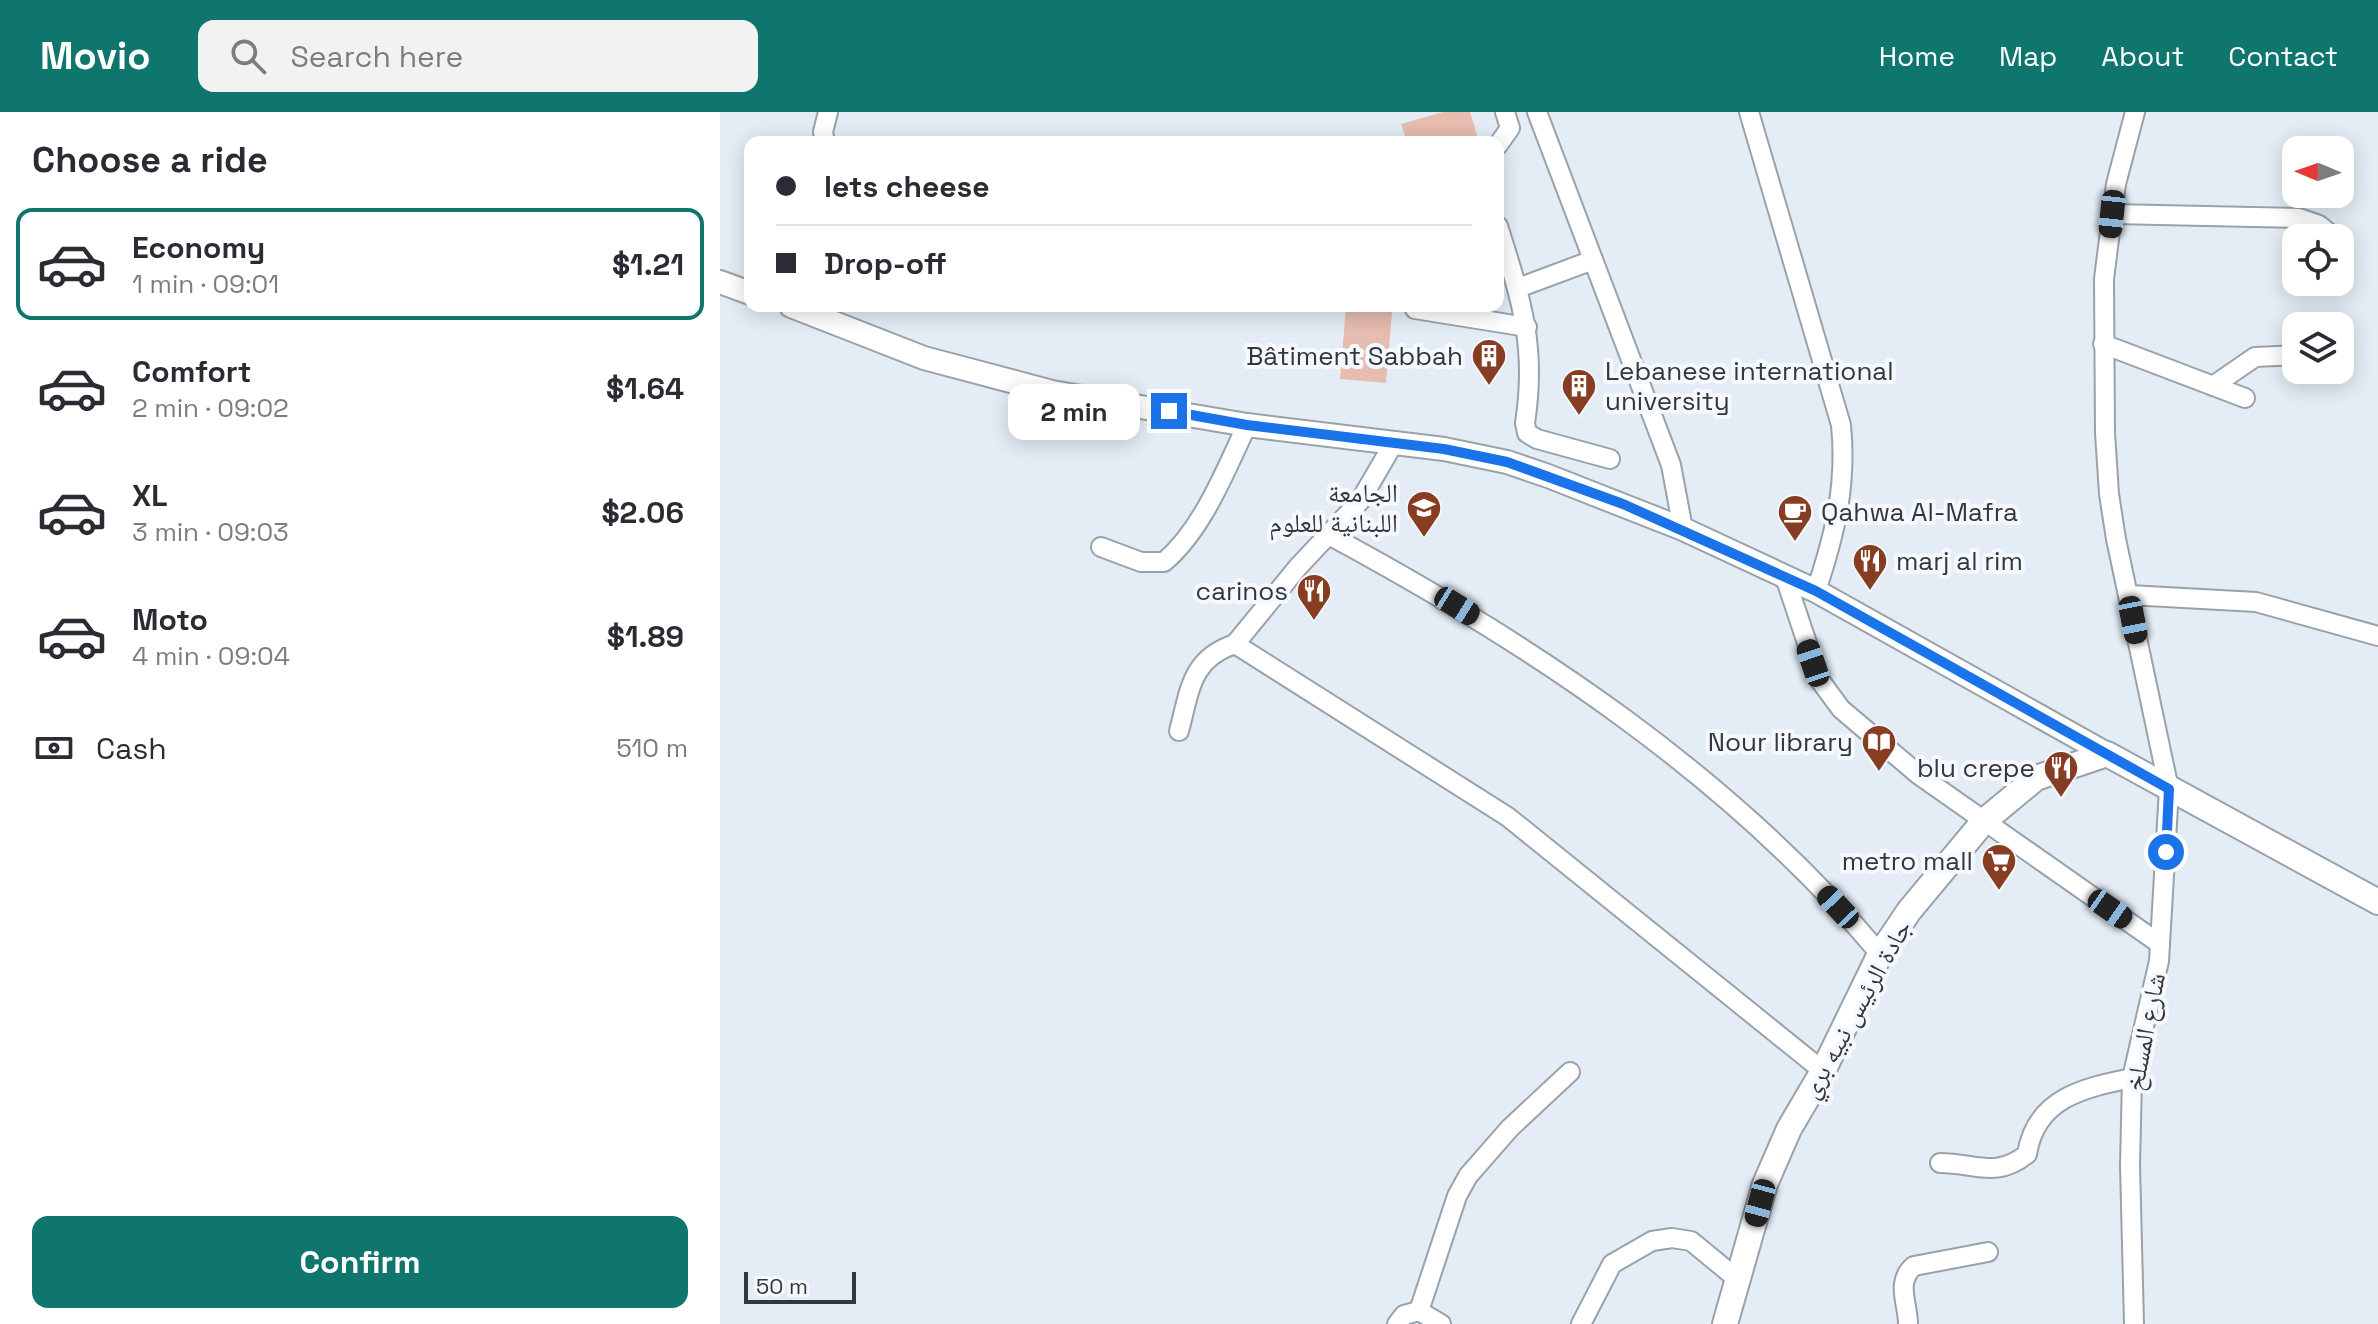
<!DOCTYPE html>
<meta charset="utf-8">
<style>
:root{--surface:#fff;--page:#f2f2f3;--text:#2b2b33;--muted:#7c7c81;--line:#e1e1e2;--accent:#0f766e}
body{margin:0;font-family:"Space Grotesk","Noto Naskh Arabic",sans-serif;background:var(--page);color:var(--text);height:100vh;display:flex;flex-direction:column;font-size:30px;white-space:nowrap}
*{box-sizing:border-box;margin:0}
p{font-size:26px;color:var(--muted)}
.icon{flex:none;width:44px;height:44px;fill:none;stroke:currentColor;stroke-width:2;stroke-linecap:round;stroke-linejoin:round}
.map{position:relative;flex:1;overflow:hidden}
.sheet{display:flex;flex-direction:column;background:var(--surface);width:720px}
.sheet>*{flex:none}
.hud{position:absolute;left:24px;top:24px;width:760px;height:176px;border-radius:16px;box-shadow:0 4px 20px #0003;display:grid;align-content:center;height:176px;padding:0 32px;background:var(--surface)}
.needle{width:52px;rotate:272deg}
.fabs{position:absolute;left:1562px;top:24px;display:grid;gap:16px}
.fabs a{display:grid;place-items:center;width:72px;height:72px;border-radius:16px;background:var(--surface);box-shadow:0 4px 20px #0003;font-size:40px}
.scale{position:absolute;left:24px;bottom:20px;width:112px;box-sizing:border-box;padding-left:8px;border:4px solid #33363a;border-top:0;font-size:22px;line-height:28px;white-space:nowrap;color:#33363a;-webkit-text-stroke:6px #f5f9fd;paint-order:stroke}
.end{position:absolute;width:36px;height:36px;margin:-18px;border:10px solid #1a73e8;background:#fff;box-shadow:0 0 0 4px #fff}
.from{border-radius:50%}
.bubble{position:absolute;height:56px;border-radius:16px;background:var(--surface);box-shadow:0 4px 20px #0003;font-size:26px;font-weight:700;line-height:56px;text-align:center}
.car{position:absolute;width:24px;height:48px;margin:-24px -12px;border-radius:10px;box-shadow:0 0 6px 2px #0007;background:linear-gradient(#222 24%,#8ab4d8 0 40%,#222 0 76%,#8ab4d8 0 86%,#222 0)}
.hud b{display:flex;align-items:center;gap:28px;height:76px;font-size:30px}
.hud b+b{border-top:2px solid var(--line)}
.hud i{width:20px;height:20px;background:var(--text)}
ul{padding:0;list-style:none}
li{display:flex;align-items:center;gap:24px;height:112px;margin:0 16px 12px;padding:0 16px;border:4px solid transparent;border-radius:16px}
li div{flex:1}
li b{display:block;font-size:30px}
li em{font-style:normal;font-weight:700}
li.selected{border-color:var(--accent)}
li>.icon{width:72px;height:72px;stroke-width:1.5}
h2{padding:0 32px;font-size:36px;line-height:96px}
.pay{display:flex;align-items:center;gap:20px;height:88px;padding:0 32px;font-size:30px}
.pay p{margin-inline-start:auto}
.primary-button{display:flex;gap:16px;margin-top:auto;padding:16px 32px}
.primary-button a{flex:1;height:92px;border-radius:16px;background:var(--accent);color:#fff;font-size:32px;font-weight:700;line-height:92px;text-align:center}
header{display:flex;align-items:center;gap:48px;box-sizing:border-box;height:112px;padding:0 40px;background:var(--accent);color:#fff}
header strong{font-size:38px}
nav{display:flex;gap:44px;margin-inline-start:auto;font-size:28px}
.search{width:560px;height:72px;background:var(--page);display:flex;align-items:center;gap:20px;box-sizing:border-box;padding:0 28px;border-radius:16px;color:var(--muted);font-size:30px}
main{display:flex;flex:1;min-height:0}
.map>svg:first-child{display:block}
.green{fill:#e6bdaf}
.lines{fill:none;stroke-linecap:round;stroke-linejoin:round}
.minor-casing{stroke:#99a2ab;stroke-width:22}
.tertiary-casing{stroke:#99a2ab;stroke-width:26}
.secondary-casing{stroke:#99a2ab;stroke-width:28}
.minor{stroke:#fff;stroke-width:18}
.tertiary{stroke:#fff;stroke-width:22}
.secondary{stroke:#fff;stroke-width:24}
.route{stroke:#1a73e8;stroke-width:10}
.labels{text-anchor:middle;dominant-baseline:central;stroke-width:8;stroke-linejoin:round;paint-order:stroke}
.poi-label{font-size:26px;fill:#33363a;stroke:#f5f9fd;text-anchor:end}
.street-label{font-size:26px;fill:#33363a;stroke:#f5f9fd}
</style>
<header>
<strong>Movio</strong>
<div class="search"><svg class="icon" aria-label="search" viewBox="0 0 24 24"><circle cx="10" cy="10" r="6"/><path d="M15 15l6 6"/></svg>Search here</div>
<nav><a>Home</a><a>Map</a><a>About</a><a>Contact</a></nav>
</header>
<main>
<section class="sheet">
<h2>Choose a ride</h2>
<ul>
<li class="selected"><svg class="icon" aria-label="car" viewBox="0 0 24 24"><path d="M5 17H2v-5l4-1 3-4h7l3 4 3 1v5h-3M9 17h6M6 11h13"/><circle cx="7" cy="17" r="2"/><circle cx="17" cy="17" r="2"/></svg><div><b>Economy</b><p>1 min · 09:01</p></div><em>$1.21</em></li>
<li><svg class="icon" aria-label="car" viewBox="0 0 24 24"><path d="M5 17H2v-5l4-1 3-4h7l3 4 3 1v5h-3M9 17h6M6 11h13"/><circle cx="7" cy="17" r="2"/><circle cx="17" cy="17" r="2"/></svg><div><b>Comfort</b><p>2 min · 09:02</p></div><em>$1.64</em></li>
<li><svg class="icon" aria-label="car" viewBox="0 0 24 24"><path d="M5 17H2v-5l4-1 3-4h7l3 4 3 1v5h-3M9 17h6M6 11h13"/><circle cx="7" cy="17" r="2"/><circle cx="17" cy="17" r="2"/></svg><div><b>XL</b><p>3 min · 09:03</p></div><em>$2.06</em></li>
<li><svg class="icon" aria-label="car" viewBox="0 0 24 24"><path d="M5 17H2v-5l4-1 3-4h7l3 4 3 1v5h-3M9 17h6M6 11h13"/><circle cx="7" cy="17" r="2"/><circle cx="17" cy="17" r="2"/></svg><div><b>Moto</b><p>4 min · 09:04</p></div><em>$1.89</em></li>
</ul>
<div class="pay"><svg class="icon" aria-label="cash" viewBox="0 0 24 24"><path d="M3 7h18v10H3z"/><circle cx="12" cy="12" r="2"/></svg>Cash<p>510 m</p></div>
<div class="primary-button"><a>Confirm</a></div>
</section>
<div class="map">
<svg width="1658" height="1212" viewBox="0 0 1658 1212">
<rect width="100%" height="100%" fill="#e4edf6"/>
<!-- green -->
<g class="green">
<polygon points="723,0 750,0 759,30 687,30 681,12"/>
<polygon points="626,196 672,200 666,271 620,267"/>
</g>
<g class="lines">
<defs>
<g id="minor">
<polyline points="817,0 951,353 963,417"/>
<path d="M1029 0 1121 313C1127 373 1115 422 1096 479"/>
<polyline points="105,30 103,20 108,0"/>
<polyline points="778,33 790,16 785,0"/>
<polyline points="1392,102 1579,106 1599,113 1615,126"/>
<path d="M778 114C801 187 817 234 805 311L807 321 817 327 890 347"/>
<polyline points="798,176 873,148"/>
<polyline points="695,197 807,215"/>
<polyline points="1383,232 1525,286"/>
<polyline points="1493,274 1535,245 1576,243"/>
<polyline points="675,329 640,389 578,455 515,532 788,705 1103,959"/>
<path d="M607 422C810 531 1011 664 1160 842"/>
<path d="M381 435 421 450H444C483 417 505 359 527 313"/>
<polyline points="1065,465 1099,567 1121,597 1199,663 1440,832"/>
<polyline points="1409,483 1536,490 1658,524"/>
<path d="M459 619C470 579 470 547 515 532"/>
<path d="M1220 1051C1256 1051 1276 1067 1307 1042 1316 986 1363 976 1412 966"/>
<polyline points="699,1199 737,1084 748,1064 790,1016 850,960"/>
<polyline points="677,1212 684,1203 699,1199 721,1212"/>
<polyline points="861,1212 892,1152 932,1129 952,1126 971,1129 1016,1166"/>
<path d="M1188 1212C1188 1191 1175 1170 1194 1154L1268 1140"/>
<polyline points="1414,1212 1410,1053 1412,966 1439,849 1449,677 1396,427 1389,382 1385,321 1384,167 1396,72 1415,0"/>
</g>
<g id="tertiary">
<polyline points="0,170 30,181"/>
<polyline points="71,194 204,246 332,280 527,313 724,337 787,350 828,364 963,417 1096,479 1387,642"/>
</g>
<polyline id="secondary" points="1005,1212 1045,1072 1069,1017 1103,959 1160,842 1189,799 1264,709 1316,666 1387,642 1658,790"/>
</defs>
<!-- minor casing -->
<use href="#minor" class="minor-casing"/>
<!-- tertiary casing -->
<use href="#tertiary" class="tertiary-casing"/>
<!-- secondary casing -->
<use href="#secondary" class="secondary-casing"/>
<!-- minor -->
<use href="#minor" class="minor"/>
<!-- tertiary -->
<use href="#tertiary" class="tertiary"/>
<!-- secondary -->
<use href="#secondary" class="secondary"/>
</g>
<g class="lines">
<!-- route -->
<polyline class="route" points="449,299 527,313 724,337 787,350 903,392 1096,479 1449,677 1446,740"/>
</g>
<!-- icons -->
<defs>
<symbol id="building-pin" viewBox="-11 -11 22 30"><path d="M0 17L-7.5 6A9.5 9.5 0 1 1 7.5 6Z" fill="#863d22" stroke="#f5f9fd"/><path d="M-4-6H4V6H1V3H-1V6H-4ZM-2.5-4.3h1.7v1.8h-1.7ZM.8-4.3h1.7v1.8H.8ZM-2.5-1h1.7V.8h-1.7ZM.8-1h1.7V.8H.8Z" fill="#fff"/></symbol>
<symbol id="university-pin" viewBox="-11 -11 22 30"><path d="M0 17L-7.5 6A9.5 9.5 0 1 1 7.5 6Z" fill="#863d22" stroke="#f5f9fd"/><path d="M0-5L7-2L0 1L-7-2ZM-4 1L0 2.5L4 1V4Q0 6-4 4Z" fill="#fff"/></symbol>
<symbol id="cafe-pin" viewBox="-11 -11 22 30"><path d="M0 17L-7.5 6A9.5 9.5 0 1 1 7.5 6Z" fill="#863d22" stroke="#f5f9fd"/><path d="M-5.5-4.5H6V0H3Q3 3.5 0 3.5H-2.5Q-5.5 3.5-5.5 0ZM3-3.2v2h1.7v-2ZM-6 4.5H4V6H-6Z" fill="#fff"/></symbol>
<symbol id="restaurant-pin" viewBox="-11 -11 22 30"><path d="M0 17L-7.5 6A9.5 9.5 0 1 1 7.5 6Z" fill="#863d22" stroke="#f5f9fd"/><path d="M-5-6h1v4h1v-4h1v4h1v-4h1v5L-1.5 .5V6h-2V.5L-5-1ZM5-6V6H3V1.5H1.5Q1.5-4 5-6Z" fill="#fff"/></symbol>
<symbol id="library-pin" viewBox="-11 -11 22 30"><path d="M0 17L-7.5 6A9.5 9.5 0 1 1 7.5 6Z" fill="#863d22" stroke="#f5f9fd"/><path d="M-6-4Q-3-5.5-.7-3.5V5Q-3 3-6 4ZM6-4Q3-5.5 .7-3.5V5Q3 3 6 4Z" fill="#fff"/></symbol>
<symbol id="supermarket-pin" viewBox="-11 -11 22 30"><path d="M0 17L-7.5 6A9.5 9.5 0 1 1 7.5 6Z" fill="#863d22" stroke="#f5f9fd"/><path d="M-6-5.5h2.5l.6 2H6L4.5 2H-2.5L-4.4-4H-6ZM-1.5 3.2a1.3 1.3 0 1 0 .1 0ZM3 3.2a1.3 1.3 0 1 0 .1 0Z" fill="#fff"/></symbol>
</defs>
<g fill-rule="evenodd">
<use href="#building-pin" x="749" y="224" width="40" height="54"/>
<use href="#building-pin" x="839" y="254" width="40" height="54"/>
<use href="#university-pin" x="684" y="376" width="40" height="54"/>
<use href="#cafe-pin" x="1055" y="380" width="40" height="54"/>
<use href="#restaurant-pin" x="1130" y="429" width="40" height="54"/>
<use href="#restaurant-pin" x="574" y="459" width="40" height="54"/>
<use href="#library-pin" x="1139" y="610" width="40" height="54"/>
<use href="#restaurant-pin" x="1321" y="636" width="40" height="54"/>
<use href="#supermarket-pin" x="1259" y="729" width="40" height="54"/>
</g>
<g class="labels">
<!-- poi labels -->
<g class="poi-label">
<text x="743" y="244">Bâtiment Sabbah</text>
<text x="885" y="259" text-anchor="start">Lebanese international<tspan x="885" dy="30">university</tspan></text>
<text x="678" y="381">الجامعة<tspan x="678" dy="30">اللبنانية للعلوم</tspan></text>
<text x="1101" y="400" text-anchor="start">Qahwa Al-Mafra</text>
<text x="1176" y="449" text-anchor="start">marj al rim</text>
<text x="568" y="479">carinos</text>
<text x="1133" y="630">Nour library</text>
<text x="1315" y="656">blu crepe</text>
<text x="1253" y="749">metro mall</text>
</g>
<!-- street labels -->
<g class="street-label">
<text transform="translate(1136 897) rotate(-61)">جادة الرئيس نبيه بري</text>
<text transform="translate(1425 920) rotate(-79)">شارع المسلخ</text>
</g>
</g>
</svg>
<div class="fabs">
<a><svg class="needle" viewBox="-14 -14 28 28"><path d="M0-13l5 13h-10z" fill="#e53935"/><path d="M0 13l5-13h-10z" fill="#7c7c81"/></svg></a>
<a><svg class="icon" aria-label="locate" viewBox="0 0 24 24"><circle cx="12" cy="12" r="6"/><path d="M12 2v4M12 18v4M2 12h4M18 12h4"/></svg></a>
<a><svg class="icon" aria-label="layers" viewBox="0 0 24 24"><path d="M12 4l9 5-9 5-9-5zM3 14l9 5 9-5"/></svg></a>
</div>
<div class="scale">50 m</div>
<i class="end from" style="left:1446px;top:740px"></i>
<i class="end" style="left:449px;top:299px"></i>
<div class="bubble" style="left:288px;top:272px;width:132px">2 min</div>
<i class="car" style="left:1392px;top:102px;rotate:186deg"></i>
<i class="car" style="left:737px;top:494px;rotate:122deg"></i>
<i class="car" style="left:1413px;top:508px;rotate:169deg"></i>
<i class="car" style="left:1093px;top:551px;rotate:341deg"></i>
<i class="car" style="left:1118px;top:795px;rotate:317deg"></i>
<i class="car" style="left:1390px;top:797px;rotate:125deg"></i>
<i class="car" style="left:1040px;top:1091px;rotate:195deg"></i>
<div class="hud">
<b><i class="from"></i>lets cheese</b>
<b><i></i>Drop-off</b>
</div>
</div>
</main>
